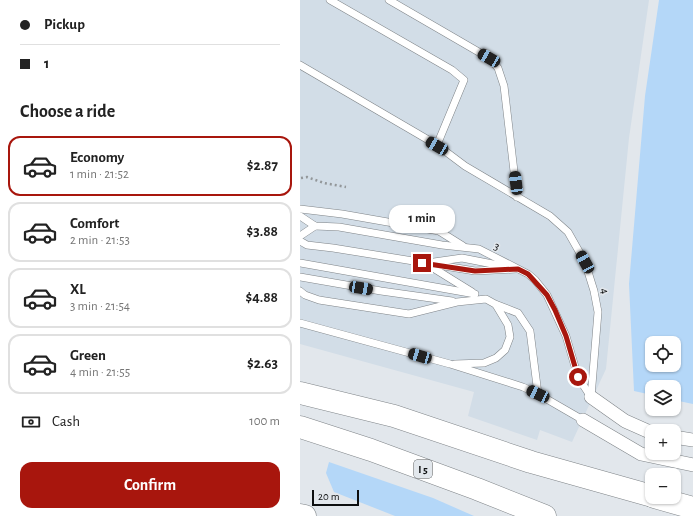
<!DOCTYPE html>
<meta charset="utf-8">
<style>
:root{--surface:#fff;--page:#f6f6f6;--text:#222;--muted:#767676;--line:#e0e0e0;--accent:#a8160d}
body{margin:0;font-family:"Alegreya Sans",sans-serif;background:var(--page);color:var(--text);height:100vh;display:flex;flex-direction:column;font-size:15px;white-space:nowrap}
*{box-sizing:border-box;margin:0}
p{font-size:13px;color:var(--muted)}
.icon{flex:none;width:22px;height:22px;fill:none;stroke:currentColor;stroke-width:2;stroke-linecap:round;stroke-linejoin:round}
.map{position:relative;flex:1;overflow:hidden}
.panel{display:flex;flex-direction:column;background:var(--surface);width:300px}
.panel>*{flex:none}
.top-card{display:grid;align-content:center;height:88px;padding:0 20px;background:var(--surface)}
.controls{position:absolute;left:345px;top:336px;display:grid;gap:8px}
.controls a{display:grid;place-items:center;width:36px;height:36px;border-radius:8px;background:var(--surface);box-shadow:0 1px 3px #0004;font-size:20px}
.scale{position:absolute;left:12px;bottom:10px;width:47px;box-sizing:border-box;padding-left:4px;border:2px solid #0d0f10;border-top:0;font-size:11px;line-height:14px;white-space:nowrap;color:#0d0f10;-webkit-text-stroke:3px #e2e7ec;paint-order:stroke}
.end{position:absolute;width:18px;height:18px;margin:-9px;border:5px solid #a8160d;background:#fff;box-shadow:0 0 0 2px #fff}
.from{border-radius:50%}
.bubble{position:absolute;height:28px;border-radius:12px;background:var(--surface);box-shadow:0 1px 3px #0004;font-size:13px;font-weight:700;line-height:28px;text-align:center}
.car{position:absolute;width:12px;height:24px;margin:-12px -6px;border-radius:5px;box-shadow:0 0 3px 1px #0007;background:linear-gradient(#222 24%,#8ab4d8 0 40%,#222 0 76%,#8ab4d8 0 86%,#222 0)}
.top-card b{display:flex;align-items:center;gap:14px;height:38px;font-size:15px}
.top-card b+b{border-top:1px solid var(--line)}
.top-card i{width:10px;height:10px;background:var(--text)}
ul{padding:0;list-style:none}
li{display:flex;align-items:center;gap:12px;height:60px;margin:0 8px 6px;padding:0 12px;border:2px solid var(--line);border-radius:12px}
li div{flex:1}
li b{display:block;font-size:15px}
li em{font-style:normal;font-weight:700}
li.on{border-color:var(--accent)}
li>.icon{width:36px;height:36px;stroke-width:1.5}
h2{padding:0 20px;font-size:18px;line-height:48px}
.pay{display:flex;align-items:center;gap:10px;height:44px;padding:0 20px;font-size:15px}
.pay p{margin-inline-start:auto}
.primary-button{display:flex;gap:8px;margin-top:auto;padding:8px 20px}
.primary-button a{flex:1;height:46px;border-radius:12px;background:var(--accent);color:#fff;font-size:16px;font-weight:700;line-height:46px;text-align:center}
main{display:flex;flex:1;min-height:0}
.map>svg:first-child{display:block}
.built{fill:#d2dde7}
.green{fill:#b4d7f8;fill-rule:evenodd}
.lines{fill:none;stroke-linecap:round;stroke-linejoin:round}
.lane-casing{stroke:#7f8488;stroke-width:8}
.street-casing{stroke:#7f8488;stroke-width:14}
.highway-casing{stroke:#7f8488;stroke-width:23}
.path{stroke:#93979a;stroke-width:2.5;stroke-dasharray:2 3;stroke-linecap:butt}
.lane{stroke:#fff;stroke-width:7}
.street{stroke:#fff;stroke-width:13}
.highway{stroke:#fff;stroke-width:22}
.route{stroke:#a8160d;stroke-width:5}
.labels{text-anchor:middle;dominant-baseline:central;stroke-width:3;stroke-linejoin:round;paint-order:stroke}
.shield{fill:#e2e7ec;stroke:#4d5052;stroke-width:1}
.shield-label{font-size:11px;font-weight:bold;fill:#0d0f10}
.street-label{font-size:12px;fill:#0d0f10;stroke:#e2e7ec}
</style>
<main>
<section class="panel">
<div class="top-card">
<b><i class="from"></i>Pickup</b>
<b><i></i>1</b>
</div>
<h2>Choose a ride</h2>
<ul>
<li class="on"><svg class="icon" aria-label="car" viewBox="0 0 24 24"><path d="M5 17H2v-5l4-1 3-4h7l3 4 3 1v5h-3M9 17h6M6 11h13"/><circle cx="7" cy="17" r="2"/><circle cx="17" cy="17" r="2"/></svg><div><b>Economy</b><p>1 min · 21:52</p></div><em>$2.87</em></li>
<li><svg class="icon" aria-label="car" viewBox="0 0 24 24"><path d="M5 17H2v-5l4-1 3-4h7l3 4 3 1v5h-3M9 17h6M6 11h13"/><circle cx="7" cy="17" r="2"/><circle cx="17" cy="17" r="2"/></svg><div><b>Comfort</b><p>2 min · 21:53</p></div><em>$3.88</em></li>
<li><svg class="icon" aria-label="car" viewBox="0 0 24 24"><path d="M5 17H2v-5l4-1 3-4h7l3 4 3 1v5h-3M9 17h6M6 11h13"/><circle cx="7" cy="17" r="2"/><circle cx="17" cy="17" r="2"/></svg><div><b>XL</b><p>3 min · 21:54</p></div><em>$4.88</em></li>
<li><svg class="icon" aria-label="car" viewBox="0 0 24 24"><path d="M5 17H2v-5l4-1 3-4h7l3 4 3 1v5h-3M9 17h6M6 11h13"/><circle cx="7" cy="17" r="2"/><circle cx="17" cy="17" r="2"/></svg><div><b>Green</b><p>4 min · 21:55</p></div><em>$2.63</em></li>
</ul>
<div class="pay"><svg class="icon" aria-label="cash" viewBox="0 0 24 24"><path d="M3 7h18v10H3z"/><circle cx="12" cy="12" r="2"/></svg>Cash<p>100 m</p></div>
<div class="primary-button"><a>Confirm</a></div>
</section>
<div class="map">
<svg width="393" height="516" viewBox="0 0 393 516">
<rect width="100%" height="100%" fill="#e2e7ec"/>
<!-- built -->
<polygon class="built" points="0,0 349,0 329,138 306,369 272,442 240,430 237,440 168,416 174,392 0,344"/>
<!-- green -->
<g class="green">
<path d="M359 0H393V404L374 400V387H352V395L334 391 329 284 345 96ZM352 343H374V365H352Z"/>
<polygon points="29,462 133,498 174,516 95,516 34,492 26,473"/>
</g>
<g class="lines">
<defs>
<g id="lane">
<polyline points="30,0 152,70 164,80 137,145"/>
<polyline points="89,0 189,58 198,68 204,86 217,197"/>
<polyline points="0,65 137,145 165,166 250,216 268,232 285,262 294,291 298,312 291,397"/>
<polyline points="0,209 42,214 139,231 163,246"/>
<polyline points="0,216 15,226 39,227 142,245 179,249 228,274 235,280 247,295 266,336 278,377 291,397"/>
<polyline points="0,236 15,226"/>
<polyline points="0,241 7,245 33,248 175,271 216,269"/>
<polyline points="134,262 162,258 208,267"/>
<polyline points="0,263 175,294"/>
<polyline points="130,266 172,292"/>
<polyline points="0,277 81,291 152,301"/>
<polyline points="0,291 5,295 19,300 109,314 157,302 186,299 195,304 218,313 230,331 238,394"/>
<polyline points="0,323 150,364 223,387 238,394 283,420"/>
<polyline points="155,364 184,363 196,358 205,350 210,337 208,325 196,305"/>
</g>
<g id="street">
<polyline points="291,397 325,421 352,433"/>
<polyline points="283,420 341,454 393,465"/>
<polyline points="374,437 393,440"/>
</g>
<g id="highway">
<polyline points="0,393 94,416 231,462 352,496"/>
<polyline points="0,427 71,450 177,489 245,516"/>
<polyline points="354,497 393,508"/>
<polyline points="0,515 5,516"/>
</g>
</defs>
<!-- lane casing -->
<use href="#lane" class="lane-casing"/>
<!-- street casing -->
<use href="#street" class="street-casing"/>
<!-- highway casing -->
<use href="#highway" class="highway-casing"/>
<!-- path -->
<polyline class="path" points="1,178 7,177 24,183 46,187"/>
<!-- lane -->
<use href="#lane" class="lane"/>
<!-- street -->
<use href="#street" class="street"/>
<!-- highway -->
<use href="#highway" class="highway"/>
</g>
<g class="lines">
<!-- route -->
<polyline class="route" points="122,263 175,271 218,269 228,274 247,295 255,310 266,336 278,377"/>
</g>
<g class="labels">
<!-- shield labels -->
<rect class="shield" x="114" y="460" width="18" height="18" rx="3"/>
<g class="shield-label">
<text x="123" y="469">I 5</text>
</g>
<!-- street labels -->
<g class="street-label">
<text transform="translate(197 246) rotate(26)">3</text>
<text transform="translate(305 291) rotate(77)">4</text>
</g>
</g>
</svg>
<div class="controls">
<a><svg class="icon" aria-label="locate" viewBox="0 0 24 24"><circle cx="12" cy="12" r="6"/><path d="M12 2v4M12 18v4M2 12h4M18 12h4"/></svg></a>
<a><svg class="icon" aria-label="layers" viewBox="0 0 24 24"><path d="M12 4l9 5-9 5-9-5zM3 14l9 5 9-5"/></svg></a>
<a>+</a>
<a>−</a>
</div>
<div class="scale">20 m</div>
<i class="end from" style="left:278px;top:377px"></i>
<i class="end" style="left:122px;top:263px"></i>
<div class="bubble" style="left:89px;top:205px;width:66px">1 min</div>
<i class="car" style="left:189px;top:58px;rotate:300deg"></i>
<i class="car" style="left:137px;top:146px;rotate:300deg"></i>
<i class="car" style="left:216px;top:183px;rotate:353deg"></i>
<i class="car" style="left:285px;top:262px;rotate:331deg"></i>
<i class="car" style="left:61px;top:288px;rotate:100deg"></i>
<i class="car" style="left:120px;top:356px;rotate:286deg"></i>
<i class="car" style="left:238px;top:394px;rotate:295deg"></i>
</div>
</main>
